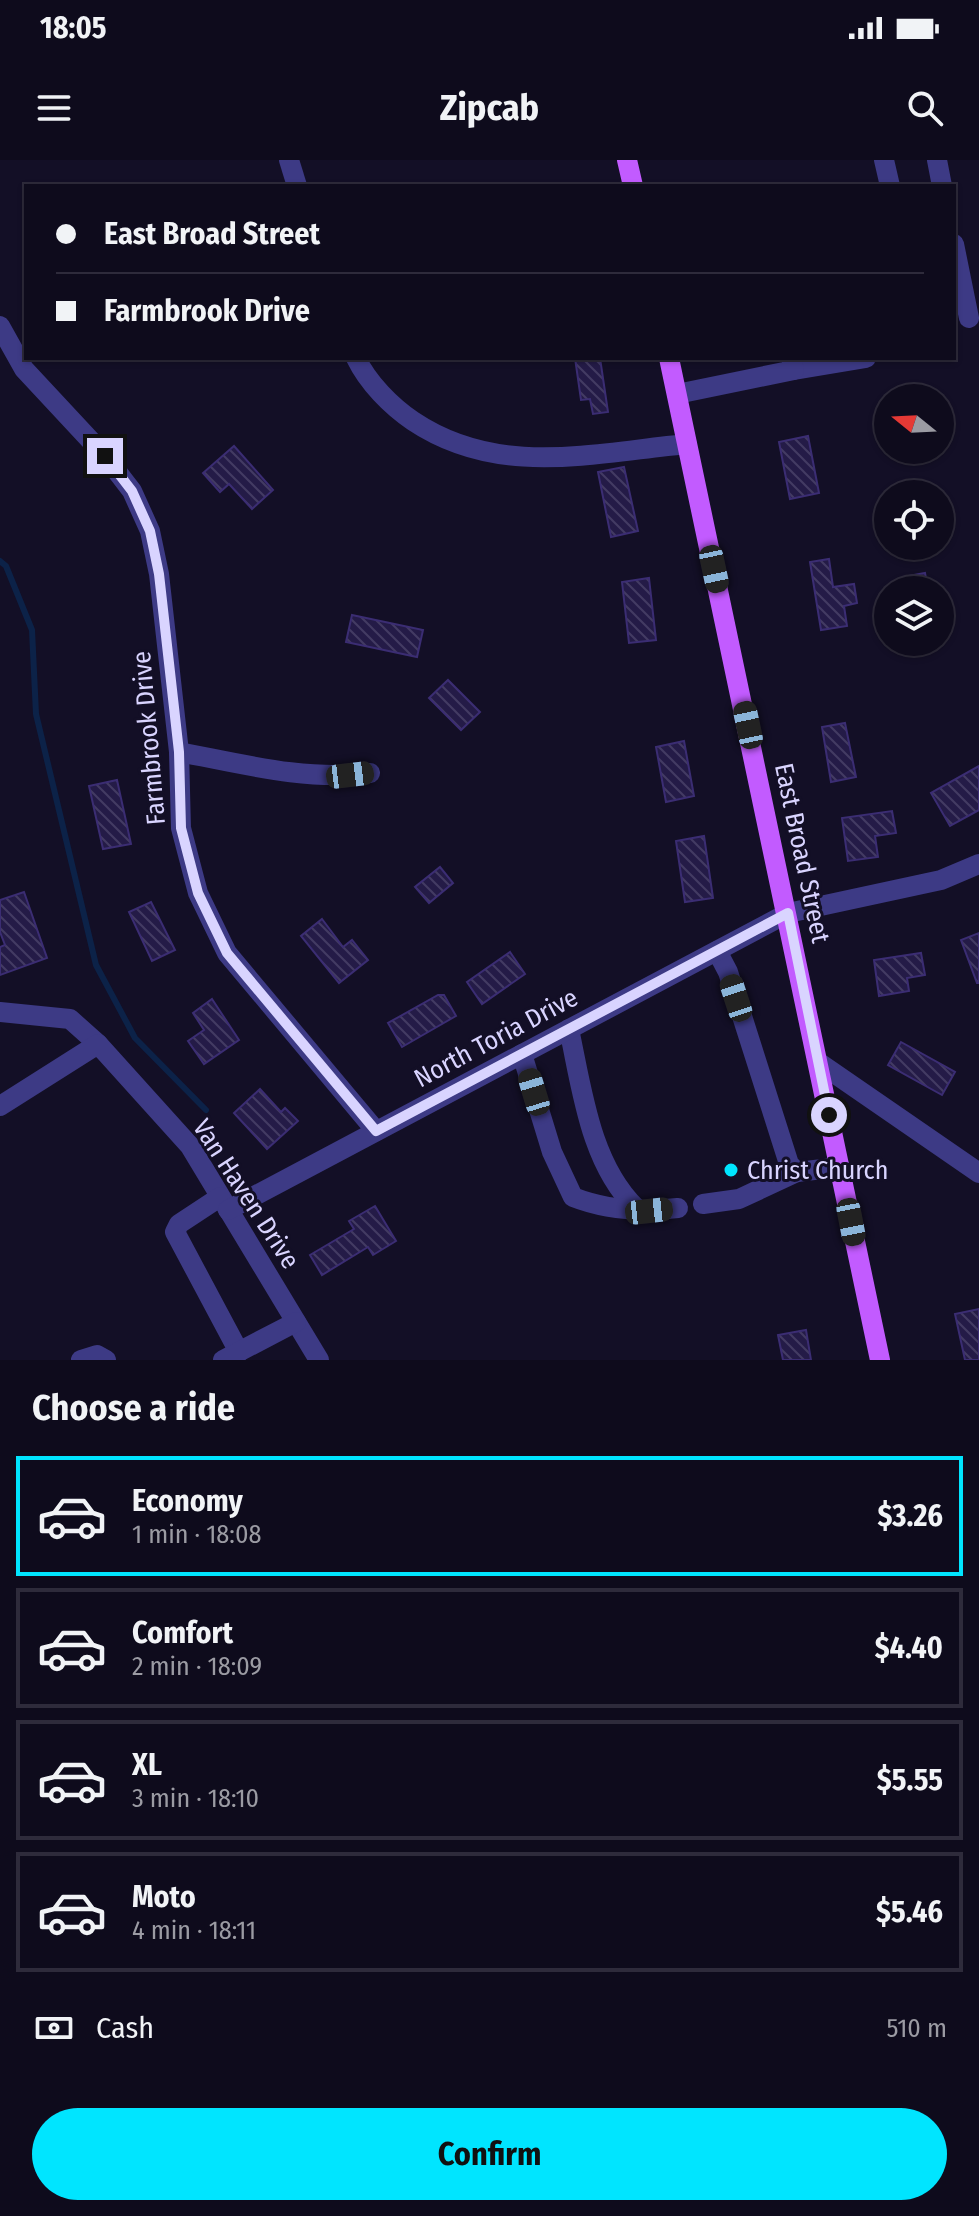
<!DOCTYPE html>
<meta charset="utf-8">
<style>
:root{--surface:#0e0b1c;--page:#171425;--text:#f1f3f6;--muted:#9b9ba3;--line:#2e2b3b;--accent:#00e5ff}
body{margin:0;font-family:"Fira Sans Condensed",sans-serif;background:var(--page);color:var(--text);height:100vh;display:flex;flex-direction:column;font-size:30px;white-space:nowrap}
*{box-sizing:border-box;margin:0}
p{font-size:26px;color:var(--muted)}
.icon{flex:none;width:44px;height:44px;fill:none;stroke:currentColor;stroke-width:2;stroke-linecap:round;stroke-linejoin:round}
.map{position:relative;height:1200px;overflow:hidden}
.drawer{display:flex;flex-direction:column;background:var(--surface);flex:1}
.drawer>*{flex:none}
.hud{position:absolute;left:24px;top:24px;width:932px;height:176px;border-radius:0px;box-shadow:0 2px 6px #0004,0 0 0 2px var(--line);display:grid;align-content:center;height:176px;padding:0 32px;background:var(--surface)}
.needle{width:52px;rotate:288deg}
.buttons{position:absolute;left:874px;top:224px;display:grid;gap:16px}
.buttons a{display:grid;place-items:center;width:80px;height:80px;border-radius:50%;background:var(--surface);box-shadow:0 2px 6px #0004,0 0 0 2px var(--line);font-size:40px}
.end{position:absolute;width:36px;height:36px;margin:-18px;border:10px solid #d9d4ff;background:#111;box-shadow:0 0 0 4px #111}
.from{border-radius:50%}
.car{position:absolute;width:24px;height:48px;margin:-24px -12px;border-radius:10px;box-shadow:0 0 6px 2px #0007;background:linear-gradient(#222 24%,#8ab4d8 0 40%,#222 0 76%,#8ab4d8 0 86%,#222 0)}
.hud b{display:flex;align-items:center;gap:28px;height:76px;font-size:30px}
.hud b+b{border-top:2px solid var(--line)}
.hud i{width:20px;height:20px;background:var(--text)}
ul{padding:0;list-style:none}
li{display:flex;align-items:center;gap:24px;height:120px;margin:0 16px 12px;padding:0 16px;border:4px solid var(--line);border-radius:0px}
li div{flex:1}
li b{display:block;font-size:30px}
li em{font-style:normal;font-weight:700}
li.on{border-color:var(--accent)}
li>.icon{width:72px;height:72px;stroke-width:1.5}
h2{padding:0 32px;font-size:36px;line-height:96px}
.pay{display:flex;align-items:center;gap:20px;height:88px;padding:0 32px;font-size:30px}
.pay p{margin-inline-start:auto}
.action{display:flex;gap:16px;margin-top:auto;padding:16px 32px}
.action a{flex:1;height:92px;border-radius:48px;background:var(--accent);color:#111;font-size:32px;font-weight:700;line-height:92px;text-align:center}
.status{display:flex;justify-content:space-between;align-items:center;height:56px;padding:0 40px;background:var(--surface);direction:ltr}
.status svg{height:22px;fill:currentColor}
header{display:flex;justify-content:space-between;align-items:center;height:104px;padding:0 32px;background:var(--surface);font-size:36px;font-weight:700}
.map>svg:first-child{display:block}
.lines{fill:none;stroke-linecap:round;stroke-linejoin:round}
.stream{stroke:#0c2248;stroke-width:6}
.building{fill:url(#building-back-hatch);stroke:#3b2d73;stroke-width:2}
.minor{stroke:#3d3a85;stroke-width:20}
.major{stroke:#c25bff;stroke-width:20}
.route{stroke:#d9d4ff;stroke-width:10}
.poi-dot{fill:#00e5ff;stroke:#130f26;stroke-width:3}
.labels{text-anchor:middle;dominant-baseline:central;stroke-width:6;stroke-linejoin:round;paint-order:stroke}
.street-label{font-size:26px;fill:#d9d4ff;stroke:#130f26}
.poi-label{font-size:26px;fill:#d9d4ff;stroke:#130f26;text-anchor:start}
</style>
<div class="status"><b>18:05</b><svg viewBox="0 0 49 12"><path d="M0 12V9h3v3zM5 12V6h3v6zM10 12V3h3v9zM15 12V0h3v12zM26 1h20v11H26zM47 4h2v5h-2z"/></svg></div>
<header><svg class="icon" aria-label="menu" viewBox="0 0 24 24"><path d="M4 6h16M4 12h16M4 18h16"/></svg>Zipcab<svg class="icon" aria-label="search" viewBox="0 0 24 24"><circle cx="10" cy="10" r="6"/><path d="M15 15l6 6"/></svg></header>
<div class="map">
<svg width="979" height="1200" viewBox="0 0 979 1200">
<defs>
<pattern id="building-back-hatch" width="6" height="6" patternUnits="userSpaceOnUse" patternTransform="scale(2)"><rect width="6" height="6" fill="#241b47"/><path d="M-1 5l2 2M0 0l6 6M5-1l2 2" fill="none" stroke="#433b63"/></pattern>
</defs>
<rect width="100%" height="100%" fill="#130f26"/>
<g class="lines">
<!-- stream -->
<polyline class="stream" points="0,401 6,406 32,470 36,554 96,805 135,878 206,950"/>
</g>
<!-- building -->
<g class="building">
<polygon points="575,198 600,198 608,252 593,254 590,239 581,240"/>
<polygon points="808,276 819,333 790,339 779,282"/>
<polygon points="234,286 273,330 252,349 229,324 220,332 203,313"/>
<polygon points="624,307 638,371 611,377 598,312"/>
<polygon points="829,399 833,427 854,424 857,443 844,446 847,466 821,470 810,402"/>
<polygon points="925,413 928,430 905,430 903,417"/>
<polygon points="649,418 656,480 629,483 622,422"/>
<polygon points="352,455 423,470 417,497 346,482"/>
<polygon points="448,520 480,552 461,570 429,538"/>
<polygon points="845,563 856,617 831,622 822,567"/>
<polygon points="684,581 694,636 666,642 656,587"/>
<polygon points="979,606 979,650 950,666 931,633"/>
<polygon points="117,620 131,684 103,689 89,626"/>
<polygon points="892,651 896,673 875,676 878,697 848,701 842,658"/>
<polygon points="704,676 713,738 685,742 676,681"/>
<polygon points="440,707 453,723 429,743 415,727"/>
<polygon points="24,732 47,798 0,815 0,787 5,785 0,772 0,740"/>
<polygon points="151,742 175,790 152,801 129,752"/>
<polygon points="322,759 343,787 352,780 368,800 339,823 301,776"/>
<polygon points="979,773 979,823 977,823 961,780"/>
<polygon points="510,792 525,814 482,844 467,822"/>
<polygon points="921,793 925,815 907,818 909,831 879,836 874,800"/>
<polygon points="438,835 444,835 456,856 402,887 388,863"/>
<polygon points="212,839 239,880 204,904 188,881 204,870 193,853"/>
<polygon points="901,882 955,912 942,935 888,905"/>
<polygon points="260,929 281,952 285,948 298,961 267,989 234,953"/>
<polygon points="375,1046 396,1081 373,1095 368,1087 322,1115 310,1095 354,1069 349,1061"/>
<polygon points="979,1149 979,1200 965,1200 955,1154"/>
<polygon points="806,1170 811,1200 783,1200 778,1175"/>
</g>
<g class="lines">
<!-- minor -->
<g class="minor">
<polyline points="289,0 297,26"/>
<polyline points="884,0 890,26"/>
<polyline points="937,0 942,26"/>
<polyline points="954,84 969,158"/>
<polyline points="0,166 24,209 105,296 132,331 150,371 159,414 179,592 181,668 198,733 227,793 376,971"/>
<path d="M356 198C368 223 391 246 413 261 498 318 592 293 687 284"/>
<polyline points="794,210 866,198"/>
<polyline points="677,234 794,210 791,198"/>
<path d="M179 592C243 604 305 621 370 613"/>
<polyline points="717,791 728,812 789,1004 797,1012 840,1007"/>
<polyline points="0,852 70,859 98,884"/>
<path d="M569 869C582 929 590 1003 636 1048"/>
<path d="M522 894 552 992 573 1037C606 1050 643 1052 678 1048"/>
<polyline points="818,902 979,1013"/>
<polyline points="0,946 98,884 190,986 319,1200"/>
<polyline points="220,1037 179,1064 175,1072 239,1192"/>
<polyline points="703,1044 739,1039 797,1012"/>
<polyline points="228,1050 788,753 941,720 979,704"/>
<polyline points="81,1200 97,1195 106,1200"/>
<polyline points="223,1200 296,1162"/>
</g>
<!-- major -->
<g class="major">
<polyline points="627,0 633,26"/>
<polyline points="669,198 880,1200"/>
</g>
</g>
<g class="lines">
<!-- route -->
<polyline class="route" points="105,296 132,331 150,371 159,414 179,592 181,668 198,733 227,793 376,971 788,753 829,955"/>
</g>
<!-- markers -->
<circle class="poi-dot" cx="731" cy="1010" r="8"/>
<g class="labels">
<!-- street labels -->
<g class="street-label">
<text transform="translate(149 578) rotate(-95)">Farmbrook Drive</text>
<text transform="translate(802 693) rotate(78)">East Broad Street</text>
<text transform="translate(496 878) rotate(-28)">North Toria Drive</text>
<text transform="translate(246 1034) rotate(57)">Van Haven Drive</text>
</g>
<!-- poi labels -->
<g class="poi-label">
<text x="747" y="1010">Christ Church</text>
</g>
</g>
</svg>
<div class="buttons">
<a><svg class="needle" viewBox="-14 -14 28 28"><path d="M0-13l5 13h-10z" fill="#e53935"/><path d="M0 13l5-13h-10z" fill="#9b9ba3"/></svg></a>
<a><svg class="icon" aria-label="locate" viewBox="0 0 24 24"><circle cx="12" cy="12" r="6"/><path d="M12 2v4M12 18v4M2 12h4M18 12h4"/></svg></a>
<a><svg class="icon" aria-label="layers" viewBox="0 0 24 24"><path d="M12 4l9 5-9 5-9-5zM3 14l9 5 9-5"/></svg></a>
</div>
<i class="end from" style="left:829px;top:955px"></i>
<i class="end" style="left:105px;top:296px"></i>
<i class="car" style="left:714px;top:409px;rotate:168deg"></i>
<i class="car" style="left:748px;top:565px;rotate:348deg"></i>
<i class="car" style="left:350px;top:615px;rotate:83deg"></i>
<i class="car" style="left:736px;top:838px;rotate:342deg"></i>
<i class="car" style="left:534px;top:932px;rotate:343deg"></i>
<i class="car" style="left:649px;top:1051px;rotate:84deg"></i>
<i class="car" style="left:851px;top:1062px;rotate:169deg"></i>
<div class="hud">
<b><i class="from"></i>East Broad Street</b>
<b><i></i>Farmbrook Drive</b>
</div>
</div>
<section class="drawer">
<h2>Choose a ride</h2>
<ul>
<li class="on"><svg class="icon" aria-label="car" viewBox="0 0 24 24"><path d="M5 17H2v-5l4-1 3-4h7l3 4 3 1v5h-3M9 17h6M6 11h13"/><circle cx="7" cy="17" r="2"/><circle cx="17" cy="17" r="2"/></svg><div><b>Economy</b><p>1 min · 18:08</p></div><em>$3.26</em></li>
<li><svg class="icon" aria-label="car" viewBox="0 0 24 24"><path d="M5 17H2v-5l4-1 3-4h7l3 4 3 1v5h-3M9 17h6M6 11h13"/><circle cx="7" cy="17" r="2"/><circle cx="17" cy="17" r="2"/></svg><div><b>Comfort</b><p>2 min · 18:09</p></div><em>$4.40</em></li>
<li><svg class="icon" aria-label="car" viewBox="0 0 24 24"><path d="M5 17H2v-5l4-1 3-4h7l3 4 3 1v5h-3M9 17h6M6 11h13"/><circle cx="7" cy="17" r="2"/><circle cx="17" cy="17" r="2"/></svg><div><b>XL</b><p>3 min · 18:10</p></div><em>$5.55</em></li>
<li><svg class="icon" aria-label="car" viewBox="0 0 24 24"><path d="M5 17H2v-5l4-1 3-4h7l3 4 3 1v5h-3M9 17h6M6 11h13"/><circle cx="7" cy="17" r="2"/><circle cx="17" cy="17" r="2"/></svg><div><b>Moto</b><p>4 min · 18:11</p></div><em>$5.46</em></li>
</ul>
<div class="pay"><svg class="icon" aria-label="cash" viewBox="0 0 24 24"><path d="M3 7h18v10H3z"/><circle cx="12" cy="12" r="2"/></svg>Cash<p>510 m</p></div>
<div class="action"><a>Confirm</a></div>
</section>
